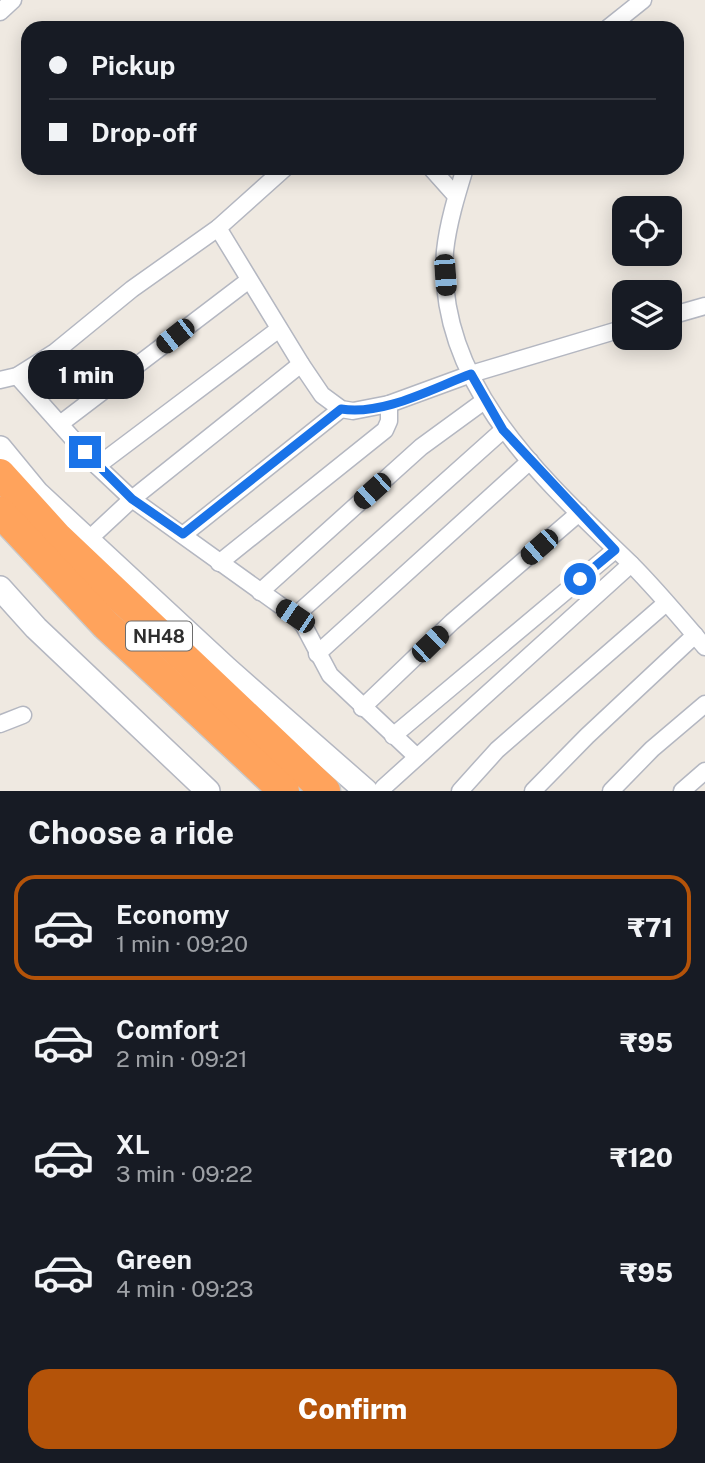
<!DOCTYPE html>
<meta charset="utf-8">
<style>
:root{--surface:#171b24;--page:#20242c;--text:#f1f3f6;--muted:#9ea1a6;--line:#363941;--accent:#b45309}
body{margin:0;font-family:"Public Sans",sans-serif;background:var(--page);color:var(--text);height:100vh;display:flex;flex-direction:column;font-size:26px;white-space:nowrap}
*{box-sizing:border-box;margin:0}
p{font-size:23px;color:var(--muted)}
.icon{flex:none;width:38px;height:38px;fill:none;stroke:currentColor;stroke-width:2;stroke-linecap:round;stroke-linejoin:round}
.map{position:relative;height:791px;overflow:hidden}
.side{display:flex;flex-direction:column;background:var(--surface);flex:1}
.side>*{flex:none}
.guide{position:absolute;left:21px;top:21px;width:663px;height:154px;border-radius:21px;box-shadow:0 4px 18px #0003;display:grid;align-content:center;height:154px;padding:0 28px;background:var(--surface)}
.fabs{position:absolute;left:612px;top:196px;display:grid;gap:14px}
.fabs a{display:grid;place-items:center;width:70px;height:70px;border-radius:14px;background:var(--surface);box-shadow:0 4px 18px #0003;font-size:35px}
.end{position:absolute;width:32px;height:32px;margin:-16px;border:9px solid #1a73e8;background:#fff;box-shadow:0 0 0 4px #fff}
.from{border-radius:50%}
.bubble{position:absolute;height:49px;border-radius:21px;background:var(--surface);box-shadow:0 4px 18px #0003;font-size:23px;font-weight:800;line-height:49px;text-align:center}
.car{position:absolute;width:21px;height:42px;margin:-21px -10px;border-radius:9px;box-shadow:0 0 5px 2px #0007;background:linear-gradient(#222 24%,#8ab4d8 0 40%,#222 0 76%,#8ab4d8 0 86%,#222 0)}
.guide b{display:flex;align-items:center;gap:24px;height:66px;font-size:26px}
.guide b+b{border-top:2px solid var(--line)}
.guide i{width:18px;height:18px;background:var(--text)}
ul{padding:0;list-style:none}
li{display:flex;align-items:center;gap:21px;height:105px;margin:0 14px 10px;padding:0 14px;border:4px solid transparent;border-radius:21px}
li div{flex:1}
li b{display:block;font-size:26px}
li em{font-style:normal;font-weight:800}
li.current{border-color:var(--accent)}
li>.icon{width:63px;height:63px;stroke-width:1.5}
h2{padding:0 28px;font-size:32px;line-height:84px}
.cta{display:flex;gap:14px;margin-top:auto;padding:14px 28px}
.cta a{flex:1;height:80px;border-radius:21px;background:var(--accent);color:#fff;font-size:28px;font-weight:800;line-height:80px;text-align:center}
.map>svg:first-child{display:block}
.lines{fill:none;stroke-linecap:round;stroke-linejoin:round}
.street-casing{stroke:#b4b7c1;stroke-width:19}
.secondary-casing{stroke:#b4b7c1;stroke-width:26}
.highway-casing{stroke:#c9c9c9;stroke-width:33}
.street{stroke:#fff;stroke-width:16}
.secondary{stroke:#fff;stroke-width:23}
.highway{stroke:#ffa35c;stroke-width:30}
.route{stroke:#1a73e8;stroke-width:9}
.labels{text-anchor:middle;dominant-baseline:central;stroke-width:6;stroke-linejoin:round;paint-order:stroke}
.shield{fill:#fff;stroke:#6d6d6d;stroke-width:2}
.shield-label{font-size:18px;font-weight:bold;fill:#2e2e2e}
</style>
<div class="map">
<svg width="705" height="791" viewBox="0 0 705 791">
<rect width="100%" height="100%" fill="#efe9e1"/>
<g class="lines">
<defs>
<g id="street">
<polyline points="0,12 13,0"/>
<polyline points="608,28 643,0"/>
<polyline points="431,168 456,196"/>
<path d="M465 168C457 194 448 223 445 251 435 384 544 480 631 564 657 590 681 619 705 647"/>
<polyline points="218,228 301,364 322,395 341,409 353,411 389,404 471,374 625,328"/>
<polyline points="670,316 705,306"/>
<polyline points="17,376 97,466 132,499 295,616 304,626 330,675 417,757"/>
<polyline points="0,380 17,376 55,352 132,289 218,228 285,168"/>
<polyline points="60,424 249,280"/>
<polyline points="97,466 279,329"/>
<polyline points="183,535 341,409"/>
<polyline points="88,540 132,499 301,364"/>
<polyline points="219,563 385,430 389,421 389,404"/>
<polyline points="260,592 421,447 484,401"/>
<polyline points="295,616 503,430"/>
<polyline points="317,654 530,461"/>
<polyline points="362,708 452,622 579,513"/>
<polyline points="0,724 23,715"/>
<polyline points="393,736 615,550"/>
<polyline points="383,788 631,564"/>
<polyline points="460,791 497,750 666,603"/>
<polyline points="533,791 587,736 695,635"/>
<polyline points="611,791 652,749 705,704"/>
<polyline points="682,791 705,771"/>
</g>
<g id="secondary">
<polyline points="0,448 37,493 227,669 366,791"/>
<polyline points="0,588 36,628 208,791"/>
</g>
<g id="highway">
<polyline points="0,474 58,538 325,791"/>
<polyline points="0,512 106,625 284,791"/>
</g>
</defs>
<!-- street casing -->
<use href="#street" class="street-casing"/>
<!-- secondary casing -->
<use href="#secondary" class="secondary-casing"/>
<!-- highway casing -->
<use href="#highway" class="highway-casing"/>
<!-- street -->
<use href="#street" class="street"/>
<!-- secondary -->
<use href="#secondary" class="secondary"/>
<!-- highway -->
<use href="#highway" class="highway"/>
</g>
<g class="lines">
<!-- route -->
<path class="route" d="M85 452 132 499 183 534 341 409C383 416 433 388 471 374L503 430 615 550 580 579"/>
</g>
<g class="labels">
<!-- shield labels -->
<rect class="shield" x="126" y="621.5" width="66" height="29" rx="5"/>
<g class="shield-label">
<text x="159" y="636">NH48</text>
</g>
</g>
</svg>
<div class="fabs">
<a><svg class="icon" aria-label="locate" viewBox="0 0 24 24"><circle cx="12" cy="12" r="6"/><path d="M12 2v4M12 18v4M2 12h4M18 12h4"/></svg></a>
<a><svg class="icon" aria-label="layers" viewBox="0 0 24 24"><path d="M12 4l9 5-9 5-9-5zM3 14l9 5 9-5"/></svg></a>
</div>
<i class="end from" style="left:580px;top:579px"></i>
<i class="end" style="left:85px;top:452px"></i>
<div class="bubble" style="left:28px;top:350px;width:116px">1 min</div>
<i class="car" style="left:445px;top:275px;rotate:176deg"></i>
<i class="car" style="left:175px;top:336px;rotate:232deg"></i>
<i class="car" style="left:372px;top:491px;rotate:228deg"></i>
<i class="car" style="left:539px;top:547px;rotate:229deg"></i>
<i class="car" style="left:295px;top:616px;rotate:304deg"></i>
<i class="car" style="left:430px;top:644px;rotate:46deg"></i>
<div class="guide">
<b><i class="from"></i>Pickup</b>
<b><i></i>Drop-off</b>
</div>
</div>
<section class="side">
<h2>Choose a ride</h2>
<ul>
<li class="current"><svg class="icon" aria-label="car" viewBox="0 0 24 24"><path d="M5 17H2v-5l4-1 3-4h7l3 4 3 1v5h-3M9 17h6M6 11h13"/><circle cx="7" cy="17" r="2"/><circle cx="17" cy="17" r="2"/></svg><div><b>Economy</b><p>1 min · 09:20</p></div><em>₹71</em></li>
<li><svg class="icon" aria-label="car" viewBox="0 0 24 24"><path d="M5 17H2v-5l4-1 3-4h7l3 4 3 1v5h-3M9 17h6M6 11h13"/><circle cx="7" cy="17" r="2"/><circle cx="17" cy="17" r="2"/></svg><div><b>Comfort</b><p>2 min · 09:21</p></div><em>₹95</em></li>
<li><svg class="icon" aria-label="car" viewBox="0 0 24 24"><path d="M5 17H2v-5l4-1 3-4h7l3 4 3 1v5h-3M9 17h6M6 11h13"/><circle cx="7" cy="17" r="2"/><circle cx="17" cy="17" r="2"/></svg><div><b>XL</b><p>3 min · 09:22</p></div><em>₹120</em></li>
<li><svg class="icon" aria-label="car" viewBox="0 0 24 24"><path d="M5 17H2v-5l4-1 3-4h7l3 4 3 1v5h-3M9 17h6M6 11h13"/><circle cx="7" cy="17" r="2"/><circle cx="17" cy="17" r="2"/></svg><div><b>Green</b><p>4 min · 09:23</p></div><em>₹95</em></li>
</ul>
<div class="cta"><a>Confirm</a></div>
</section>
